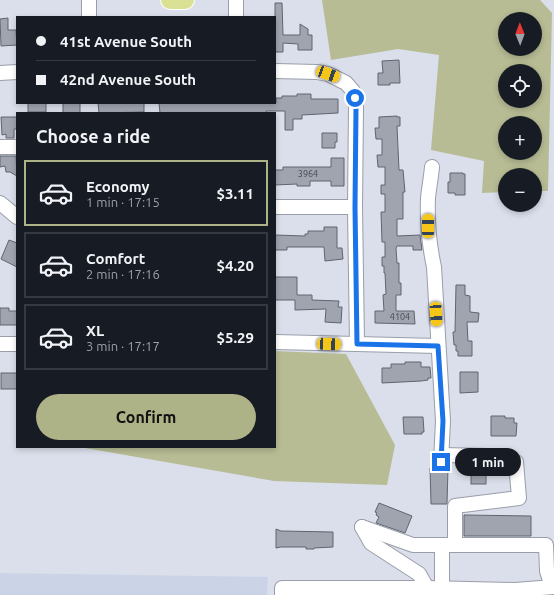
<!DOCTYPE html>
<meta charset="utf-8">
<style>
:root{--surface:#171b24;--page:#242831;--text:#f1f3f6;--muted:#9ea1a6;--line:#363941;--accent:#aeb287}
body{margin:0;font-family:Ubuntu,sans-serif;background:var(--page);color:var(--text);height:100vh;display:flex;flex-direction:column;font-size:15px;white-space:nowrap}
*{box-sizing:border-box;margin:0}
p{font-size:13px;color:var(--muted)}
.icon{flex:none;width:22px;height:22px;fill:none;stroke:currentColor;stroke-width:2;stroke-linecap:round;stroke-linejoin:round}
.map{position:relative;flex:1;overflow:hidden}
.details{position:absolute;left:16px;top:112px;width:260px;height:336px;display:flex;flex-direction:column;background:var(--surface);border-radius:0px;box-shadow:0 2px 6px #0003}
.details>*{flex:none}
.guide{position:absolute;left:16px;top:16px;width:260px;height:88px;border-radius:0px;box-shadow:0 2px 6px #0003;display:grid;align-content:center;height:88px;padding:0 20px;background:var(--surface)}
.needle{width:26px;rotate:359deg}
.buttons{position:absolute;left:498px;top:12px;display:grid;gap:8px}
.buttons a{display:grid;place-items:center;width:44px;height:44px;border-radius:50%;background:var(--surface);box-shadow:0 2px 6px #0003;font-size:20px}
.end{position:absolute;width:18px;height:18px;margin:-9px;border:5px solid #1a73e8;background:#fff;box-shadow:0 0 0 2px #fff}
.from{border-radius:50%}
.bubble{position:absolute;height:28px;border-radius:14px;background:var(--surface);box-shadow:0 2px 6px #0003;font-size:13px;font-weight:700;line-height:28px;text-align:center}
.car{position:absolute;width:12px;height:24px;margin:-12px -6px;border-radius:5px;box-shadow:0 0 3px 1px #0007;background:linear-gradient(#f5c518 24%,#345 0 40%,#f5c518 0 76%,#345 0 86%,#f5c518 0)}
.guide b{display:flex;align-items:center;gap:14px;height:38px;font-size:15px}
.guide b+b{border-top:1px solid var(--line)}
.guide i{width:10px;height:10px;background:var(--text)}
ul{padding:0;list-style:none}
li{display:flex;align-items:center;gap:12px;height:66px;margin:0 8px 6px;padding:0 12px;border:2px solid var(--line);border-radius:0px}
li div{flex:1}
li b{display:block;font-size:15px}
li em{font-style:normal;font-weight:700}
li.selected{border-color:var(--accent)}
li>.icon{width:36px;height:36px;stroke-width:1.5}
h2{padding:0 20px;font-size:18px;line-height:48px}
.cta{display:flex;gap:8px;margin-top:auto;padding:8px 20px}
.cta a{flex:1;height:46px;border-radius:24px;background:var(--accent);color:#111;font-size:16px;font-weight:700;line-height:46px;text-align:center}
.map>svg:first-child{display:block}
.built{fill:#cbd4e6}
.green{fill:#b7bc94;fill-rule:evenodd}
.building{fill:#9fa4af;stroke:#60646f}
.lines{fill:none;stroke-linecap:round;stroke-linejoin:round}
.minor-casing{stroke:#999ea9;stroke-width:16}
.major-casing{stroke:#fff;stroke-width:20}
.minor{stroke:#fff;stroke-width:14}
.major{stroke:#dae194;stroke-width:18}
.route{stroke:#1a73e8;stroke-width:5}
.labels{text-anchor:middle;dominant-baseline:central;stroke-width:3;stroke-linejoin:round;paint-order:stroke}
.number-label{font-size:9px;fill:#44474d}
</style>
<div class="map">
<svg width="554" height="595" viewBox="0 0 554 595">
<rect width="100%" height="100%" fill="#dadfeb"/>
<!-- built -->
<polygon class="built" points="0,573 268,577 267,595 0,595"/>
<!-- green -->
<g class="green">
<path d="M322 0H540L552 13 548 191H535V175H505V192L482 193 484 161 431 150 439 55 398 49 331 60ZM505 19H535V49H505ZM505 71H535V101H505ZM505 123H535V153H505Z"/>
<polygon points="275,351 346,354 395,445 387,485 274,481 85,448 86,447 275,447"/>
</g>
<!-- building -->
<g class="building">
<polygon points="275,3 282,3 283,35 300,35 300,24 308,29 308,35 312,35 312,50 298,50 298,44 283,43 283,52 275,52"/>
<polygon points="8,18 8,30 16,30 17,45 1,46 0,19"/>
<polygon points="399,60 400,83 390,83 390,85 378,85 378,73 383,73 382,61"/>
<polygon points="297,94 311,94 311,99 338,99 338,113 302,115 302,119 293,119 293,130 285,130 285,111 266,111 266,113 160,113 159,103 276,103 276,98 282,98 282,96 297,96"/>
<rect x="28" y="103" width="18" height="9"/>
<rect x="63" y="103" width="17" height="10"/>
<polygon points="98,103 144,103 144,112 99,113"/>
<polygon points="397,116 397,117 400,117 400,126 397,126 399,170 403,170 405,192 403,192 403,219 397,219 397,236 420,235 422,250 413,250 413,246 397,246 396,248 397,263 399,263 399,283 401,283 401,295 396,295 396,311 414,311 415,324 375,323 375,311 384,311 383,295 386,294 385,273 384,273 384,266 382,266 382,257 385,257 385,242 382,242 381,212 385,212 385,194 381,194 381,185 385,185 385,167 378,167 377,155 382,155 382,139 376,139 375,128 379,128 379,117"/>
<polygon points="1,117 17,117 17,129 14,129 14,138 6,138 6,134 2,135"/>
<polygon points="322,133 337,133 337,142 335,142 335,148 322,148"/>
<polygon points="0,156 16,156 17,176 10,172 6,172 5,166 0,167"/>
<polygon points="331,158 344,158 344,186 331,186 331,181 310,181 310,186 297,186 297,184 275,185 275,170 283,170 283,167 331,167"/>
<polygon points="450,173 463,173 463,174 465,174 465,195 455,195 455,193 448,193 448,182 450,182"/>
<polygon points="324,227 337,227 337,248 342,248 343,259 325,261 324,247 287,247 287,250 275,250 275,235 305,236 305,234 308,234 308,231 324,231"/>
<polygon points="9,240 17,243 17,267 1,259"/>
<polygon points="275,277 297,277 297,295 312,295 312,300 339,301 338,307 342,307 341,323 325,322 326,309 295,310 295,300 275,300"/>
<polygon points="456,285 465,285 465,295 470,296 470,312 479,313 478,322 467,322 468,341 472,341 472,356 458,356 458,351 456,351 456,345 454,345 453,332 455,332"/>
<polygon points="0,308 9,308 9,311 17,311 17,325 0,325"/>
<polygon points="405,362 421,362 421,367 430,367 431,378 428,378 428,380 421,381 382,383 382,368 391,368 391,364 405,364"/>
<polygon points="460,372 478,372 478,392 460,393"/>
<rect x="1" y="373" width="16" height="16"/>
<polygon points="491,416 505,416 505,418 514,418 514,423 517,423 516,436 491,436"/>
<polygon points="403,417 423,417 424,432 422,432 422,434 404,434"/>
<rect x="471" y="464" width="15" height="20"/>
<polygon points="430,468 435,468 441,470 448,468 447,504 431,504"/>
<polygon points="379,503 412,516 405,533 376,523 379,517 376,515 377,513 375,512"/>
<polygon points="464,515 531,516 531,536 464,536"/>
<polygon points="276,529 281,531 333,532 333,547 314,548 314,549 306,549 306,547 281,547 276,548"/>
</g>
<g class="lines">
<defs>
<g id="minor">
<polyline points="89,0 89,17"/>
<polyline points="236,17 236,0"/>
<polyline points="275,71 317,72 328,74 346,83 353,91 356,107 355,207 357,344"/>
<polyline points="0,73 17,72"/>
<polyline points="0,147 17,147"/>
<path d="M432 167C431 178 429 188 428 198 427 222 429 244 434 267L443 421 441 462"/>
<polyline points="0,203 17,217"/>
<polyline points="275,207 355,207"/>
<polyline points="275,342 438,346"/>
<polyline points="0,344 17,344"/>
<polyline points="441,455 488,456 516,462 519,498 455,506 455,545"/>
<polyline points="362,527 413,545 546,545 547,571 552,587"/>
<polyline points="362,527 371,543 419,574 427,588"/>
<polyline points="442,545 442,588"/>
<polyline points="282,595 282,588 427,588 515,590 554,587"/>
</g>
<polyline id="major" points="170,0 185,0"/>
</defs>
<!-- minor casing -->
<use href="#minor" class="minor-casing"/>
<!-- major casing -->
<use href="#major" class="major-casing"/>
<!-- minor -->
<use href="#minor" class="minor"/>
<!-- major -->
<use href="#major" class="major"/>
</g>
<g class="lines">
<!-- route -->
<polyline class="route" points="355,98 356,108 355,207 357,344 438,346 443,421 441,462"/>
</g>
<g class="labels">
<!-- number labels -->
<g class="number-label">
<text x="308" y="174">3964</text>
<text x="400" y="317">4104</text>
</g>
</g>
</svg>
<div class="buttons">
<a><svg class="needle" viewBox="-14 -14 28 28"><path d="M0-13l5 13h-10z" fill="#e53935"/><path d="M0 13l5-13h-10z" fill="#9ea1a6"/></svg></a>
<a><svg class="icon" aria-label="locate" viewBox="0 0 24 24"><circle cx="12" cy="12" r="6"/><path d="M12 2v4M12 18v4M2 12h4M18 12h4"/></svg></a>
<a>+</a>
<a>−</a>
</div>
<i class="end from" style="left:355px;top:98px"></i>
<i class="end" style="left:441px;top:462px"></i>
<div class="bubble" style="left:455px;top:448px;width:66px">1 min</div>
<i class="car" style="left:328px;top:74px;rotate:110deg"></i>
<i class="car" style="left:428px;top:226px;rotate:0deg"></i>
<i class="car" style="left:436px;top:314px;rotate:177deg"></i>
<i class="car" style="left:329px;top:344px;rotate:92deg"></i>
<div class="guide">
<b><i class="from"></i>41st Avenue South</b>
<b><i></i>42nd Avenue South</b>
</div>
<section class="details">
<h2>Choose a ride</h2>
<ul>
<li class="selected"><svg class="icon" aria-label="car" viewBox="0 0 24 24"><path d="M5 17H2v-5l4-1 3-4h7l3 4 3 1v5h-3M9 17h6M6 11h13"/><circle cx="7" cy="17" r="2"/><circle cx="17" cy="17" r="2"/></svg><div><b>Economy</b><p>1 min · 17:15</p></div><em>$3.11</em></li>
<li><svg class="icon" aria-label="car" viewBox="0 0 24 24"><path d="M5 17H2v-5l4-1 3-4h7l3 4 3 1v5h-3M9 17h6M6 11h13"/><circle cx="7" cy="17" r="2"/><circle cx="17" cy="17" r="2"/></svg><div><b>Comfort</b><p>2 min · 17:16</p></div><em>$4.20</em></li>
<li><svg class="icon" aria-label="car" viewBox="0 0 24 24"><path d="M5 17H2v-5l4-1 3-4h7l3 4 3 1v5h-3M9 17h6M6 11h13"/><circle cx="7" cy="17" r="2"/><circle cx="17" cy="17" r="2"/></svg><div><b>XL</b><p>3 min · 17:17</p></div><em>$5.29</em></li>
</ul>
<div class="cta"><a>Confirm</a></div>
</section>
</div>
